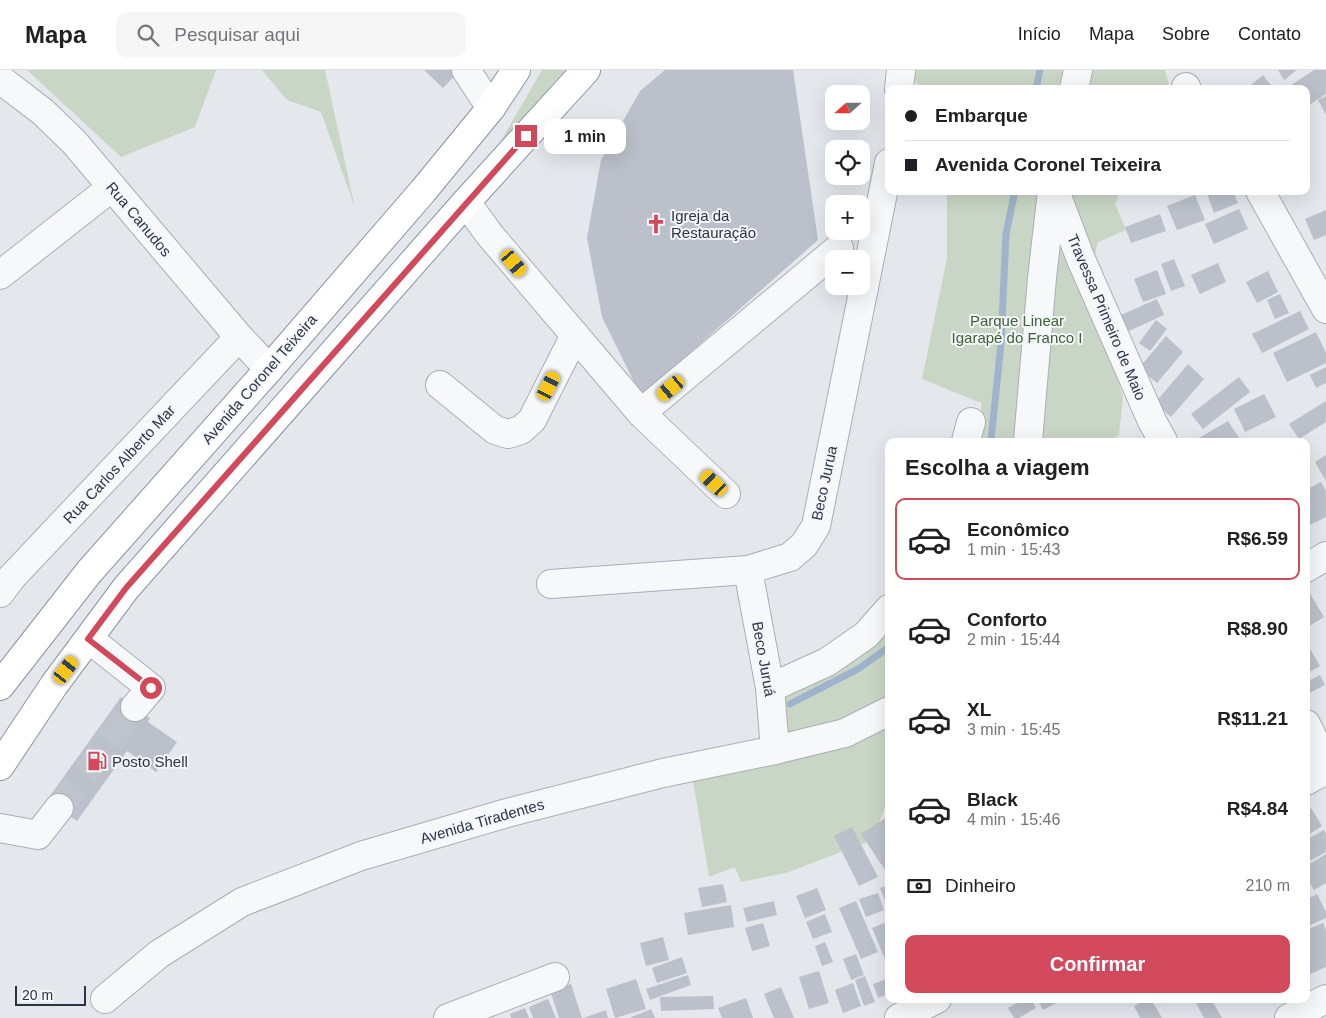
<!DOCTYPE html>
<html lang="pt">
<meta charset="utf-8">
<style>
:root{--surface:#fff;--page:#f6f6f6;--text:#202124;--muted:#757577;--line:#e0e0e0;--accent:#d1495b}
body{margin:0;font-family:Helvetica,sans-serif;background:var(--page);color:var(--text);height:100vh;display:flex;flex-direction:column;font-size:19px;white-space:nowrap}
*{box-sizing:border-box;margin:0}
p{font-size:16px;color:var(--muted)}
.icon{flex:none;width:28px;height:28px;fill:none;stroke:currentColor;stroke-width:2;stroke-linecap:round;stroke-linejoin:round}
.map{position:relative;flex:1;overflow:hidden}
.sheet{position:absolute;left:885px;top:368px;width:425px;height:565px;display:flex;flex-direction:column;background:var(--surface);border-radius:10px;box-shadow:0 5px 20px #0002}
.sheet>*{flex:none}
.top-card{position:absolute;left:885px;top:15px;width:425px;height:110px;border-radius:10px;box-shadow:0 5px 20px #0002;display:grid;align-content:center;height:110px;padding:0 20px;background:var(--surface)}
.needle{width:32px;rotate:249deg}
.controls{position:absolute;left:825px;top:15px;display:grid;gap:10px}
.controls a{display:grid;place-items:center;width:45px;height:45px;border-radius:10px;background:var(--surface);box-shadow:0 5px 20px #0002;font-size:25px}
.scale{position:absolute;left:15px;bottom:12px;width:71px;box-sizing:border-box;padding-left:5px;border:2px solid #2b3445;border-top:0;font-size:14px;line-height:18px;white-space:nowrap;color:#2b3445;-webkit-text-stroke:4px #f4f6f9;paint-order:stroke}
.end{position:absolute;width:22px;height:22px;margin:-11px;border:6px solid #d1495b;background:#fff;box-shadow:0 0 0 2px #fff}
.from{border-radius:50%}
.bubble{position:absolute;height:35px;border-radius:10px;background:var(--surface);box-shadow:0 5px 20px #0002;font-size:16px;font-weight:700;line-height:35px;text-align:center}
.car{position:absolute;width:15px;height:30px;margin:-15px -8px;border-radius:6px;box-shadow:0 0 4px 1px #0007;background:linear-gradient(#f5c518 24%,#345 0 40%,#f5c518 0 76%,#345 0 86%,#f5c518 0)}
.top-card b{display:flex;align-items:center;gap:18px;height:48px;font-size:19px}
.top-card b+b{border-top:1px solid var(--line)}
.top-card i{width:12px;height:12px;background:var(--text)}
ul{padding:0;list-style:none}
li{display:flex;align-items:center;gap:15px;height:82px;margin:0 10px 8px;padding:0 10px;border:2px solid transparent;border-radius:10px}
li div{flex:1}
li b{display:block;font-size:19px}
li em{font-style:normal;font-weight:700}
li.current{border-color:var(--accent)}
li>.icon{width:45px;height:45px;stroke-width:1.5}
h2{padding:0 20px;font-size:22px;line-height:60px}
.pay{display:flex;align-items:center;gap:12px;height:55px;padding:0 20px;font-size:19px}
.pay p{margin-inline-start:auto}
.cta{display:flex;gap:10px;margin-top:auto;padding:10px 20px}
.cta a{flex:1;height:58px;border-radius:10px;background:var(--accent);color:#fff;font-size:20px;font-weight:700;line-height:58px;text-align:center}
header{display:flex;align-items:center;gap:30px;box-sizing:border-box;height:70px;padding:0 25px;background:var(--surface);border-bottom:1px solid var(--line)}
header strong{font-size:24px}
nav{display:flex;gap:28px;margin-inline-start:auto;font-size:18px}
.search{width:350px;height:45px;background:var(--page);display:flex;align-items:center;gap:12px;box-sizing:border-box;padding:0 18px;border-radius:10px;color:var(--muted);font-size:19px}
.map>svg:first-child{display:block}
.green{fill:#c9d6c5}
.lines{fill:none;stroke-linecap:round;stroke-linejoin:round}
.stream{stroke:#9fb4cc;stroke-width:7}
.building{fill:#bbc0ca}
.minor-tunnel{stroke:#bfc3cb;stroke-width:28;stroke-dasharray:28 14;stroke-linecap:butt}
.minor-casing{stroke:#a9aeb7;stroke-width:30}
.highway-casing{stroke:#8b94a3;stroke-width:30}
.minor{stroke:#f7f8fa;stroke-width:28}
.highway{stroke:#fff;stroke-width:28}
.route{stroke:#d1495b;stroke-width:6}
.labels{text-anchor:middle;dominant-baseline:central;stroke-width:4;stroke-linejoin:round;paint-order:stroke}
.poi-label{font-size:15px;fill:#2b3445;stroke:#f4f6f9;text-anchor:start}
.street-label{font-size:15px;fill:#2b3445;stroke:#f4f6f9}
.park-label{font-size:15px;fill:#3f6138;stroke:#f4f6f9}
</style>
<header>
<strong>Mapa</strong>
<div class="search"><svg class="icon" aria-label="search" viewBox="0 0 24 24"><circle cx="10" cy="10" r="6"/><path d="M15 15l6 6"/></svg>Pesquisar aqui</div>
<nav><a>Início</a><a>Mapa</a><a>Sobre</a><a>Contato</a></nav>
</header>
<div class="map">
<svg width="1326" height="948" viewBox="0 0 1326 948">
<rect width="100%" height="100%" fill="#e4e7ec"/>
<!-- green -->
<g class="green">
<polygon points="27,0 216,0 195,57 121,87"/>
<polygon points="262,0 325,0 355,138 321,42 287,30"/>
<polygon points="542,0 565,0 499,74"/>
<polygon points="913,0 1165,0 1170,19 921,19 911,5"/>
<polygon points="947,121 1120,121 1115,134 1126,160 1098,172 1088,213 1123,327 1119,365 1107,371 978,371 982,356 981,333 922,309 947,188"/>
<polygon points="889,555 889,733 886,735 872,770 789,802 741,812 735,797 709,807 693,710 762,698 766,662 787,622"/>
</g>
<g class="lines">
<!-- stream -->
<g class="stream">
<polyline points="1036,19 1040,0"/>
<polyline points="991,371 1001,273 1006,164 1015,121"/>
<polyline points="790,634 858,599 889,577"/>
</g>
</g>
<!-- building -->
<g class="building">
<polygon points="424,0 460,0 443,18"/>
<polygon points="665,0 793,0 818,170 641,326 602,247 587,168 601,90 640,21"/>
<polygon points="1278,0 1297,0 1284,10"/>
<polygon points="1314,0 1326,0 1326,24 1306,37 1306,19 1285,19"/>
<polygon points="1263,5 1274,19 1246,19"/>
<polygon points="1326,26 1326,45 1318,30"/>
<polygon points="1206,121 1233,121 1238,133 1214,143"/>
<polygon points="1195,125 1205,150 1177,160 1167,136"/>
<polygon points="1239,139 1248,159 1214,174 1205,154"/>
<polygon points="1326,140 1326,165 1314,170 1305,149"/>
<polygon points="1160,144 1166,161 1131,173 1125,157"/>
<polygon points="1174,189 1185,216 1171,221 1161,194"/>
<polygon points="1218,193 1226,212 1200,224 1191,205"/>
<polygon points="1157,200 1166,224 1143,232 1134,209"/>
<polygon points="1268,201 1278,222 1257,233 1246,212"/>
<polygon points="1280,224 1289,243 1275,249 1267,230"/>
<polygon points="1157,229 1164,245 1129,261 1121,245"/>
<polygon points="1300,241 1309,259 1262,283 1252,264"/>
<polygon points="1156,250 1167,259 1150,281 1139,273"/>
<polygon points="1316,262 1326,283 1326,293 1287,312 1273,283"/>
<polygon points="1166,266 1183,282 1157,313 1139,298"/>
<polygon points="1188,294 1204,309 1171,347 1155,333"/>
<polygon points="1326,297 1326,313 1316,318 1310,305"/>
<polygon points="1239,307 1250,322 1203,359 1191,344"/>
<polygon points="1264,324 1276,347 1245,362 1234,339"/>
<polygon points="1326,331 1326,352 1299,369 1289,354"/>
<polygon points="1228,351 1241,371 1194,371"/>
<polygon points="1326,385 1326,411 1315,392"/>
<polygon points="1321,412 1326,421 1326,447 1308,456 1306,453 1306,420"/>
<polygon points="1306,517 1324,547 1306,558"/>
<polygon points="1306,572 1320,596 1306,604"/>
<polygon points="1320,605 1325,615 1306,625 1306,612"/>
<polygon points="121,627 150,648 148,652 177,672 156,702 127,681 77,751 47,730"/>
<polygon points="1311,738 1322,756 1306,766 1306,741"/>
<polygon points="887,747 889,750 889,806 861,764"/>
<polygon points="852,757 878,807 859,816 834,766"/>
<polygon points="1324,760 1326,764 1326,782 1306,793 1306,770"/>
<polygon points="1326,784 1326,813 1314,820 1306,807 1306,796"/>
<polygon points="723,814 727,832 702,837 698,818"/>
<polygon points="889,815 889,841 880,818"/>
<polygon points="817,818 826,840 805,848 796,826"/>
<polygon points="878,823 884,840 866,847 859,829"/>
<polygon points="1317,824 1326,842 1326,848 1306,857 1306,830"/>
<polygon points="774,831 777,845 747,852 743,838"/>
<polygon points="856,831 878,882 861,889 839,838"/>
<polygon points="731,835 734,857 688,865 684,843"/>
<polygon points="825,844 832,862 813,869 806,852"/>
<polygon points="889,851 889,899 872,858"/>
<polygon points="763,853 770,876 752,881 745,858"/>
<polygon points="1323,853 1326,860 1326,897 1306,906 1306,860"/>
<polygon points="663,867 669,890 646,896 640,873"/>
<polygon points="825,872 833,892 822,896 815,876"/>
<polygon points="856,884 864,905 851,910 843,889"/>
<polygon points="682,887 687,903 657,913 652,898"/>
<polygon points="819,901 829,933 809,939 799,907"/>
<polygon points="688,905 691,915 650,930 646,919"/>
<polygon points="865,906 875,932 864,936 855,910"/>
<polygon points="889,908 889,924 878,928 873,914"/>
<polygon points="636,909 646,939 615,948 606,919"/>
<polygon points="853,913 861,936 843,943 835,920"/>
<polygon points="571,914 582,948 559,948 550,920"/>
<polygon points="781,917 794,948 774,948 764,924"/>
<polygon points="713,926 714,939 661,941 660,927"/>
<polygon points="746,928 753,948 722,948 718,938"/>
<polygon points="548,929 556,948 533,948 529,937"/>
<polygon points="1024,929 1031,929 1036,938 1019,948 1014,948 1008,938"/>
<polygon points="1037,929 1064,929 1043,940"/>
<polygon points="1147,929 1151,929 1162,948 1140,948 1134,936"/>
<polygon points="1194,929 1211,929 1222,948 1204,948"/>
<polygon points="525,938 529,948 511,948 510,944"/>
<polygon points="651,939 655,948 629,948"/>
<polygon points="606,940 608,948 583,948"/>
</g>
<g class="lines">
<!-- minor-tunnel -->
<polyline class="minor-tunnel" points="59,738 135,637"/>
<defs>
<g id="minor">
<polyline points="466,0 491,38"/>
<polyline points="0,9 43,42 74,72 239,267 269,299"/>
<polyline points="1186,17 1187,19"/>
<polyline points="899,19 901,0"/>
<polyline points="1074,19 1078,0"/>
<polyline points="1055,121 1080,187 1152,351 1163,371"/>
<polyline points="1260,121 1326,239"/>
<polyline points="466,132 489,164 641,343 839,178"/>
<polyline points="0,205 112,117"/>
<polyline points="440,315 495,360 508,364 521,360 532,350 575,265"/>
<polyline points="641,343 726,424"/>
<polyline points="966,371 971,352"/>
<polyline points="1028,371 1042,208 1052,121"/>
<polyline points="1306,498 1326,486"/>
<polyline points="748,500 770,618 775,680"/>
<polyline points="551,514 748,500 790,487 804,475 816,456 889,93"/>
<polyline points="0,523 12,507 239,267"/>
<polyline points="89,569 151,618 135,637"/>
<polyline points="770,618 827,592 866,565 889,539"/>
<polyline points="1306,654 1326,694"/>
<polyline points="1306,711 1326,700"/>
<polyline points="0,758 38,765 59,738"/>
<polyline points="105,929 159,884 242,832 361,786 507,743 663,703 775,680 845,663 889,641"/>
<polyline points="448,948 555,907"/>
<polyline points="899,948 937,929"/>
<polyline points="1289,948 1326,929"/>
</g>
<g id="highway">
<polyline points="0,616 89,502 269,299 423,121 491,38 516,0"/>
<polyline points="0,696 54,615 126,518 466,132 586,0"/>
</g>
</defs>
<!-- minor casing -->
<use href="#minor" class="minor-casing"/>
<!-- highway casing -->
<use href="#highway" class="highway-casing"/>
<!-- minor -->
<use href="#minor" class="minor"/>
<!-- highway -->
<use href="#highway" class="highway"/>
</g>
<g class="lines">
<!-- route -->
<polyline class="route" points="151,618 88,569 126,518 526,66"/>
</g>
<!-- icons -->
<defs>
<symbol id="church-bare" viewBox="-9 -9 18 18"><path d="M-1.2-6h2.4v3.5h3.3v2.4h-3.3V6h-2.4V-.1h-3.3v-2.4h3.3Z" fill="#d1495b" stroke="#f4f6f9" stroke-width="2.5" paint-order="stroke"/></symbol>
<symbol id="fuel-bare" viewBox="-9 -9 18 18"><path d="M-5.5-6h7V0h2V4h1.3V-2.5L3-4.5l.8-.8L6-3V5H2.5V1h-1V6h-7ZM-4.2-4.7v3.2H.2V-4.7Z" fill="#d1495b" stroke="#f4f6f9" stroke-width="2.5" paint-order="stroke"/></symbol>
</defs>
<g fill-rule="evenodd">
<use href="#church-bare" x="642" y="140" width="28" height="28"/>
<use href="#fuel-bare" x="83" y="677" width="28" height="28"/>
</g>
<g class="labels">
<!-- poi labels -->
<g class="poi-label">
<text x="671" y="145">Igreja da<tspan x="671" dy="17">Restauração</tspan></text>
<text x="112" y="691">Posto Shell</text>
</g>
<!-- street labels -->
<g class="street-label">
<text transform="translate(139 149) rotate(50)">Rua Canudos</text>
<text transform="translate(1107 247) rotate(67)">Travessa Primeiro de Maio</text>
<text transform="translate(259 309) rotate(-49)">Avenida Coronel Teixeira</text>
<text transform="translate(119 394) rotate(-47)">Rua Carlos Alberto Mar</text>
<text transform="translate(824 413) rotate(-78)">Beco Jurua</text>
<text transform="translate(764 589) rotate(80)">Beco Juruá</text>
<text transform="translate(482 751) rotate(-16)">Avenida Tiradentes</text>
</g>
<!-- park labels -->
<g class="park-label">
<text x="1017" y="250">Parque Linear<tspan x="1017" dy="17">Igarapé do Franco I</tspan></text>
</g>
</g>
</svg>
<div class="controls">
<a><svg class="needle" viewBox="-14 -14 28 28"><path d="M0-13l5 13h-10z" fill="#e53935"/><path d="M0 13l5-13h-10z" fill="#757577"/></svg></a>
<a><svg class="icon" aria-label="locate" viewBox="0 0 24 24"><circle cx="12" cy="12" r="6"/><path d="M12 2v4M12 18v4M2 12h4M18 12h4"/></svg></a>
<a>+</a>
<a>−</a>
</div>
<div class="scale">20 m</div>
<i class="end from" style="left:151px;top:618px"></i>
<i class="end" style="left:526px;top:66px"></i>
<div class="bubble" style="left:544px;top:49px;width:82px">1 min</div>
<i class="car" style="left:514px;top:193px;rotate:140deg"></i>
<i class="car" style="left:549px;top:316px;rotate:27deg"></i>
<i class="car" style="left:671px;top:318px;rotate:230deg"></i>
<i class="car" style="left:714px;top:413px;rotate:313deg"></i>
<i class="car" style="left:66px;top:600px;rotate:37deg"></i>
<div class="top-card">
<b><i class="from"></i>Embarque</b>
<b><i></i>Avenida Coronel Teixeira</b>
</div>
<section class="sheet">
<h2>Escolha a viagem</h2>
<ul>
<li class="current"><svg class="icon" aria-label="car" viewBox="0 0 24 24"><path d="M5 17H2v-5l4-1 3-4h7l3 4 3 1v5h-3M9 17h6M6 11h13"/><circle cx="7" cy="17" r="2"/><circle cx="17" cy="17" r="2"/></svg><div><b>Econômico</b><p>1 min · 15:43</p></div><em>R$6.59</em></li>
<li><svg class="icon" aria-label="car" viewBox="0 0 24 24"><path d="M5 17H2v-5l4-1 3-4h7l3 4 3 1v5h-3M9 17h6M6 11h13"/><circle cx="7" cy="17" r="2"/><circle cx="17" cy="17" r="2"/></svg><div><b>Conforto</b><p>2 min · 15:44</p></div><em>R$8.90</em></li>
<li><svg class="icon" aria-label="car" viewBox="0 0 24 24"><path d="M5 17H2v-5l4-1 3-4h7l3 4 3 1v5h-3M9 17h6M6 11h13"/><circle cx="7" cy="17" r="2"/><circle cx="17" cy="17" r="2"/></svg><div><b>XL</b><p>3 min · 15:45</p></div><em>R$11.21</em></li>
<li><svg class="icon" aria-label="car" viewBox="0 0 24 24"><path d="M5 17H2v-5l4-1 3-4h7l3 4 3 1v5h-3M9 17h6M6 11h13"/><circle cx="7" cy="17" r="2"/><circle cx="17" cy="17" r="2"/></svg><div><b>Black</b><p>4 min · 15:46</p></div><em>R$4.84</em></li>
</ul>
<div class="pay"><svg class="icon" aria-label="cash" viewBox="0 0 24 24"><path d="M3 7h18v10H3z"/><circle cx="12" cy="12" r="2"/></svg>Dinheiro<p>210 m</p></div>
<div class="cta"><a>Confirmar</a></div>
</section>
</div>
